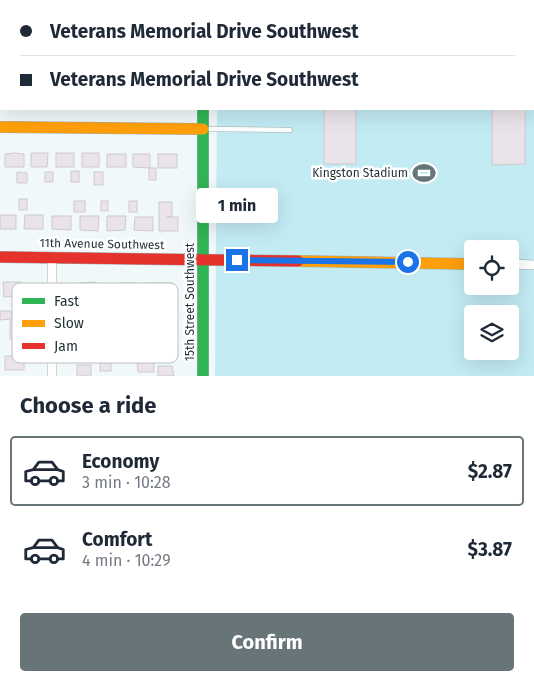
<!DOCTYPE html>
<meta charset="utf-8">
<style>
:root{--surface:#fff;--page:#f6f6f7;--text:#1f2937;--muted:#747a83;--line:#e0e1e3;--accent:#687578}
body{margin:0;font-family:"Fira Sans",sans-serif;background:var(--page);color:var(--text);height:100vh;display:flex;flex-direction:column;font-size:19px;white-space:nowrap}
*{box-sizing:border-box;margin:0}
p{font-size:16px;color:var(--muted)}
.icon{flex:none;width:28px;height:28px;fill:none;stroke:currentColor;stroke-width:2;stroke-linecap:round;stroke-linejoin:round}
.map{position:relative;height:376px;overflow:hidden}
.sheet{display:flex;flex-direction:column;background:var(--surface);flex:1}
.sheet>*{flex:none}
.hud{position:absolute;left:0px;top:0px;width:535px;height:110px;box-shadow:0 5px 20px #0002;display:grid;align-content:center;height:110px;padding:0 20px;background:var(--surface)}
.fabs{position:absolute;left:464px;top:240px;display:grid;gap:10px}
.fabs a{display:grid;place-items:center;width:55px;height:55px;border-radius:5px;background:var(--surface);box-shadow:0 5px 20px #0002;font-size:25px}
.end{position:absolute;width:22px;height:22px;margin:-11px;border:6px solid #1a73e8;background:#fff;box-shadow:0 0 0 2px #fff}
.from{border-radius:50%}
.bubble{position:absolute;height:35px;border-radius:5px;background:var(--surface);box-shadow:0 5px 20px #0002;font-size:16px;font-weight:700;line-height:35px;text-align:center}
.hud b{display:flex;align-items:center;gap:18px;height:48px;font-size:19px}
.hud b+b{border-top:1px solid var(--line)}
.hud i{width:12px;height:12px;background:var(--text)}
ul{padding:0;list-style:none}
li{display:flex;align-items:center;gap:15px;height:70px;margin:0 10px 8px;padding:0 10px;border:2px solid transparent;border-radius:5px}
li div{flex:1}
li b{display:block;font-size:19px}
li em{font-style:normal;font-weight:700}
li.active{border-color:var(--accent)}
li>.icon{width:45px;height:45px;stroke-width:1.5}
h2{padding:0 20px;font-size:22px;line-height:60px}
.button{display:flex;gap:10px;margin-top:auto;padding:10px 20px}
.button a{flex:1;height:58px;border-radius:5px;background:var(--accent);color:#fff;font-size:20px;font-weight:700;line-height:58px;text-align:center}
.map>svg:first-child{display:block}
.green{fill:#c2ebf4;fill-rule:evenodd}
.building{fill:#eae3e9;stroke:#cdcace}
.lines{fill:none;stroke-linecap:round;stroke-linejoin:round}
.lane-casing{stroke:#a0abae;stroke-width:5.5}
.street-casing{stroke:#a0abae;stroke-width:10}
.fast-casing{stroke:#a0abae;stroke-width:12}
.slow-casing{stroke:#a0abae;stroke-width:12}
.jam-casing{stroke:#a0abae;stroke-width:12}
.lane{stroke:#fdfefe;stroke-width:4.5}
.street{stroke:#fdfefe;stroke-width:9}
.fast{stroke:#30b455;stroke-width:11}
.slow{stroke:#ff9f0a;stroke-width:11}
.jam{stroke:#e5322d;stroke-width:11}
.route{stroke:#1a73e8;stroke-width:6}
.labels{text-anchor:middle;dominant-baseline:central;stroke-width:5;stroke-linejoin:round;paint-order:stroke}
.poi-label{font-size:12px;fill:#1e2e32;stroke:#fff;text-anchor:end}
.street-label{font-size:12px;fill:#1e2e32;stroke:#fff}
.key{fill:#fff;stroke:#bcc0c2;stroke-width:1}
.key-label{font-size:14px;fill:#1e2e32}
</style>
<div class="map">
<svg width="534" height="376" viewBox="0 0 534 376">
<rect width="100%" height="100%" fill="#f0f8fa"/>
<!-- green -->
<path class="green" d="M218 0H534V376H215L217 109H534V1ZM472 249H510V286H472ZM472 314H510V351H472Z"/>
<!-- building -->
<g class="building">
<rect x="324" y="109" width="32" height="55"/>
<polygon points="492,109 525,109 525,164 492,165"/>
<polygon points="14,153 24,154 24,167 5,167 5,154"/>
<polygon points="31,153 48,153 47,167 31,167"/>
<rect x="56" y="153" width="18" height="14"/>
<rect x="82" y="153" width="17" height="14"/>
<rect x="107" y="154" width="19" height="13"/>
<polygon points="133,154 150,154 150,168 133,167"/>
<rect x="158" y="154" width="19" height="14"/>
<rect x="149" y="168" width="7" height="12"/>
<rect x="71" y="171" width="8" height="11"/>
<polygon points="17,172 27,173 27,183 17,183"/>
<rect x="45" y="172" width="8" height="10"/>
<rect x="94" y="172" width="9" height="13"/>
<rect x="19" y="199" width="8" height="11"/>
<rect x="74" y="201" width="11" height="11"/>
<rect x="101" y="201" width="7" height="10"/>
<rect x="129" y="201" width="8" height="11"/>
<polygon points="159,202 172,202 172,216 167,217 178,217 178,231 159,231"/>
<rect x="0" y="215" width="16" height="14"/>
<polygon points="25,215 43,215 43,229 24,229"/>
<polygon points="52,216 71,216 71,230 52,229"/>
<polygon points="80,216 99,216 98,231 80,230"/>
<polygon points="107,216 126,216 125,230 107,231"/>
<polygon points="135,217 153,217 153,231 134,230"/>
<polygon points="3,282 21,282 22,296 4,297"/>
<polygon points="96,282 97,297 78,297 78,283"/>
<rect x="121" y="283" width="17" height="14"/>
<rect x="146" y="283" width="27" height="15"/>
<polygon points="0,311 11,311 12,319 0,320"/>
<polygon points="24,320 24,339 10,339 10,321"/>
<rect x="5" y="356" width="19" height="14"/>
<rect x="100" y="362" width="11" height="9"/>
<polygon points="143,362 154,362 154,372 138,372 137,363"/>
<rect x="77" y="365" width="14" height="11"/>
<polygon points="158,366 172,366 174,376 158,376"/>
</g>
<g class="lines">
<defs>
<polyline id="lane" points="204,129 290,130"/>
<g id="street">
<polyline points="510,264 534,265"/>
<polyline points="52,376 52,257"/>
</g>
<polyline id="fast" points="203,109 203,376"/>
<g id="slow">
<polyline points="0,127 203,129"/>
<polyline points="298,261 472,264"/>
</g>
<g id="jam">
<polyline points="203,0 203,1"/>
<polyline points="0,257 298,261"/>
</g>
</defs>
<!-- lane casing -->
<use href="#lane" class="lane-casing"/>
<!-- street casing -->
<use href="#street" class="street-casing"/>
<!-- fast casing -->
<use href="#fast" class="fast-casing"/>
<!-- slow casing -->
<use href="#slow" class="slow-casing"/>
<!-- jam casing -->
<use href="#jam" class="jam-casing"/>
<!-- lane -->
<use href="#lane" class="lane"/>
<!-- street -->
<use href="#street" class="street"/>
<!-- fast -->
<use href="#fast" class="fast"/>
<!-- slow -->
<use href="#slow" class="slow"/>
<!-- jam -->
<use href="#jam" class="jam"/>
</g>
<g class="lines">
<!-- route -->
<polyline class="route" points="237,260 408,262"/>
</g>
<!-- icons -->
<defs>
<symbol id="stadium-bare" viewBox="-9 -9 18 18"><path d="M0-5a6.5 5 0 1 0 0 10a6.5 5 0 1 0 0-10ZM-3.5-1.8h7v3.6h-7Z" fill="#687578" stroke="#fff" stroke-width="2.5" paint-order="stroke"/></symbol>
</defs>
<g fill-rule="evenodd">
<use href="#stadium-bare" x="408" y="157" width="32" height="32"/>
</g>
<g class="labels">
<!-- poi labels -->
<g class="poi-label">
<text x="408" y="173">Kingston Stadium</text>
</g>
<!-- street labels -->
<g class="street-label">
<text transform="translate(102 244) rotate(1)">11th Avenue Southwest</text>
<text transform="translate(190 302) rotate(-90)">15th Street Southwest</text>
</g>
</g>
<!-- legend -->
<rect x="12" y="283" width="166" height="80" rx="8" class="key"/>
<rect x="22" y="298" width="23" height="6" fill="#30b455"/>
<rect x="22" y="320" width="23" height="7" fill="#ff9f0a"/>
<rect x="22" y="343" width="23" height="6" fill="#e5322d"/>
<g class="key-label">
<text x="54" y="306">Fast</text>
<text x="54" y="328">Slow</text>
<text x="54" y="351">Jam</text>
</g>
</svg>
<div class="fabs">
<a><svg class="icon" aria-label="locate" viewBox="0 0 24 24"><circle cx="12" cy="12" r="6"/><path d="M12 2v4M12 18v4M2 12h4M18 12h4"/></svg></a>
<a><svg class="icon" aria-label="layers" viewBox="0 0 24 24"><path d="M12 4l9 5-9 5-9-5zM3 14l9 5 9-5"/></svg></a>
</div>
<i class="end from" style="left:408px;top:262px"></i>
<i class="end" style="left:237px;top:260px"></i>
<div class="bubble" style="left:196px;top:188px;width:82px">1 min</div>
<div class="hud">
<b><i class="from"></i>Veterans Memorial Drive Southwest</b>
<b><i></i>Veterans Memorial Drive Southwest</b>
</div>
</div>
<section class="sheet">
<h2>Choose a ride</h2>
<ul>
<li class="active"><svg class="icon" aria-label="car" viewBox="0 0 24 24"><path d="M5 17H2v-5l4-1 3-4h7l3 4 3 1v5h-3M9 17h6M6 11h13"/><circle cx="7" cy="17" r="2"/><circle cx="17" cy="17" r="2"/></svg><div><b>Economy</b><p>3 min · 10:28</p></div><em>$2.87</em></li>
<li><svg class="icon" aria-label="car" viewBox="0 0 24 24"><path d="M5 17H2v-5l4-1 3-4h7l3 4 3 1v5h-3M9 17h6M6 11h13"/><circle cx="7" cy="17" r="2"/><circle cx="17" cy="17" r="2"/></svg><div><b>Comfort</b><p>4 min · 10:29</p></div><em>$3.87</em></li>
</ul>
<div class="button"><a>Confirm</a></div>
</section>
